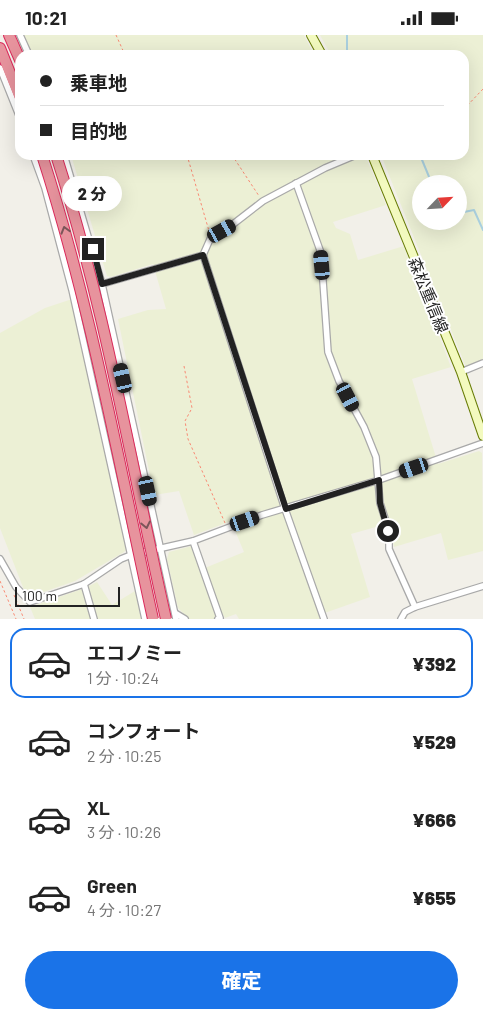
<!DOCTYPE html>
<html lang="ja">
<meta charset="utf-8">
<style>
:root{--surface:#fff;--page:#f2f2f2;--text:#222;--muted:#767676;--line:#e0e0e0;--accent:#1a73e8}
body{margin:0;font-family:Barlow,"Noto Sans JP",sans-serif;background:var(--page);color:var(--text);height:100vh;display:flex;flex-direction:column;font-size:19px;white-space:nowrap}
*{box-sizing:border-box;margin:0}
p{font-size:16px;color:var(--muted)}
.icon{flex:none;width:28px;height:28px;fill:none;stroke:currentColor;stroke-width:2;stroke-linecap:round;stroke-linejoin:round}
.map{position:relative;height:584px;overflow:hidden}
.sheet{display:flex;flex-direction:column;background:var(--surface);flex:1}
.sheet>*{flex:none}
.banner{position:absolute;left:15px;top:15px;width:454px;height:110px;border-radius:15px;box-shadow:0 5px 20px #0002;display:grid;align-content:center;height:110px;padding:0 25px;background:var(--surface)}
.needle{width:32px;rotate:65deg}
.controls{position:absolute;left:412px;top:140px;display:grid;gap:10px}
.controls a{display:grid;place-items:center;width:55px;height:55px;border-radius:50%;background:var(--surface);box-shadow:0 5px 20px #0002;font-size:25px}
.scale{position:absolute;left:15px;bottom:12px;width:105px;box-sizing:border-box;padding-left:5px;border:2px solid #222;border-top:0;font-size:14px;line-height:18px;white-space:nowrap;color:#222;-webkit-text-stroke:4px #fff;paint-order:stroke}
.end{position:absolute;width:22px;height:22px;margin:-11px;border:6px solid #222;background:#fff;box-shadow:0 0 0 2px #fff}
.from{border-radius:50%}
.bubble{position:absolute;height:35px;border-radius:18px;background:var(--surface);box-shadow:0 5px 20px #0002;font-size:16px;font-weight:800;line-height:35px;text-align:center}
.car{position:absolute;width:15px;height:30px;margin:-15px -8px;border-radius:6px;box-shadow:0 0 4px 1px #0007;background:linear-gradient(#222 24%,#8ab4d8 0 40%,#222 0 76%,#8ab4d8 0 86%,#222 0)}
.banner b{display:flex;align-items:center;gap:18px;height:48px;font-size:19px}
.banner b+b{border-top:1px solid var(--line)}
.banner i{width:12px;height:12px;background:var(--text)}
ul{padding:9px 0 0;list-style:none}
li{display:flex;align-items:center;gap:15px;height:70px;margin:0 10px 8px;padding:0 15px;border:2px solid transparent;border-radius:15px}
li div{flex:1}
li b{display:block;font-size:19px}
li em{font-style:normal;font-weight:800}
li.selected{border-color:var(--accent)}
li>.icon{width:45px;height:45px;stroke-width:1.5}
.primary-button{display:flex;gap:10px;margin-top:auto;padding:10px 25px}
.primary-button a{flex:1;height:58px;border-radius:30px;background:var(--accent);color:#fff;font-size:20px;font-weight:800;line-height:58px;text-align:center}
.status{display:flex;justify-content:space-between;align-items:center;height:35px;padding:0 25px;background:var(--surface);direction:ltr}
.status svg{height:14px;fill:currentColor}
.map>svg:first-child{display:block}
.farmland{fill:#ecf0d5;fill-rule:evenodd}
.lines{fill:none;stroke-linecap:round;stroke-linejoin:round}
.stream{stroke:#aad0df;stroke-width:2}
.street-casing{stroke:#a9a9a9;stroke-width:8}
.secondary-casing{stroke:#687c06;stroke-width:10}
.highway-casing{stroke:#db2b5c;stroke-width:12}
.path{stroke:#f98973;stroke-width:1;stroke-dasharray:2.5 2.5;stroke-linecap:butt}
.street{stroke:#fff;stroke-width:5.5}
.secondary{stroke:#f3fabf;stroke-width:8}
.highway{stroke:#e7939d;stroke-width:10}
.highway-bridge-casing{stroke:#db2b5c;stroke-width:12;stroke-linecap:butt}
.highway-bridge{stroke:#e7939d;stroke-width:10}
.oneway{stroke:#7b5559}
.route{stroke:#222;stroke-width:6}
.labels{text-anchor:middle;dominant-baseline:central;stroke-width:4;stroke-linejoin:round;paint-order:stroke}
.street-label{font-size:16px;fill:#222;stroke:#fff}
</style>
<div class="status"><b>10:21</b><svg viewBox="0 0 49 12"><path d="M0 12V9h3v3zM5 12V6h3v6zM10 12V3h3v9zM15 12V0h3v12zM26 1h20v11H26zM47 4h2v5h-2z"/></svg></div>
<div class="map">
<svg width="483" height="584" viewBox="0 0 483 584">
<rect width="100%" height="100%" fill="#f2f0e9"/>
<!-- farmland -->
<g class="farmland">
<polygon points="24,0 304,0 314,20 33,20"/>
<path d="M320 0H483V325L466 332 381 120H464V20H331ZM421 149H459V186H421Z"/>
<polygon points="71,120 365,120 386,170 333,187 336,193 350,199 358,225 404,211 451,332 412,344 438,429 479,416 482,418 483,516 448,525 441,498 394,512 390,488 351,499 370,562 319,580 320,584 239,584 236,579 225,583 222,578 216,582 217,584 189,584 178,573 167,524 169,517 192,511 200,535 244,517 231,486 194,500 179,456 154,460 118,284 148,275 166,274 153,229 111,242 107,241"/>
<polygon points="72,264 127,514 124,517 75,546 29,562 26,560 0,493 0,298 45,273"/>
<polygon points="97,547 112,570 135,556 141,584 35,584 30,572 85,553"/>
</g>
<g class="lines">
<!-- stream -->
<g class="stream">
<polyline points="347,20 347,0"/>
<polyline points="420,120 432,149"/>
<polyline points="459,178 474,175 483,195"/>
</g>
<defs>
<g id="street">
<polyline points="20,0 29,20"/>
<polyline points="0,33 20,83"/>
<polyline points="33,120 45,153 72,255 145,584"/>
<polyline points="64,120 102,249 176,584"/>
<polyline points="296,148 321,218 328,317 339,346 364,392 376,422 380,468 389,496 389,514 415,572"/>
<polyline points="102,249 203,220"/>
<polyline points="461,337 483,328"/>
<polyline points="193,506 220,583 218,584"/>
<polyline points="0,524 16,552 30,567 84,549 121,524 131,520 193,506 262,480 379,445 483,408"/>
<polyline points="84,549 94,584"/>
<polyline points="175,578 185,584"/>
<polyline points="324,584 285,474 203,220 211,202 232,190 263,166 325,133 356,120"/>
<polyline points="401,584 405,577 415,572 483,551"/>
</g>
<g id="secondary">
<polyline points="311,0 322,20"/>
<polyline points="372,120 461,337 483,401"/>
</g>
<g id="highway">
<polyline points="9,0 20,25"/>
<polyline points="0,13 20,63"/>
</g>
</defs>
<!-- street casing -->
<use href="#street" class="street-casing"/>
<!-- secondary casing -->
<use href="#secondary" class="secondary-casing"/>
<!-- highway casing -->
<use href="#highway" class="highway-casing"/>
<!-- path -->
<g class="path">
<polyline points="116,0 125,20"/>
<polyline points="137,20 164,16 171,20"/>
<polyline points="464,74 483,54"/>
<polyline points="187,120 209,196"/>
<polyline points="232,120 259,161"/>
<polyline points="122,125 127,120"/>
<polyline points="184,331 192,373 185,386 188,404 225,488"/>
<polyline points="0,546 16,584"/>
<polyline points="14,560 24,584"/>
</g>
<!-- street -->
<use href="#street" class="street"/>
<!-- secondary -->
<use href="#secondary" class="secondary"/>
<!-- highway -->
<use href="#highway" class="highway"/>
<defs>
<g id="highway-bridge">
<path d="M42 120C91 272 119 429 153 584"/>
<path d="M56 120C105 272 131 429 166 584"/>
</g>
</defs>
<!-- highway-bridge casing -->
<use href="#highway-bridge" class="highway-bridge-casing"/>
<!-- highway-bridge -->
<use href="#highway-bridge" class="highway-bridge"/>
</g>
<!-- one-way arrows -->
<defs><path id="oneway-chevron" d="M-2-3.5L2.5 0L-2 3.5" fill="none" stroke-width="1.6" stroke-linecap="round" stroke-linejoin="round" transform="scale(1.25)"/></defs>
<g class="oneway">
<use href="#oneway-chevron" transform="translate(65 195) rotate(-106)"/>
<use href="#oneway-chevron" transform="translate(146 490) rotate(78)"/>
</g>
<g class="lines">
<!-- route -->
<polyline class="route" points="93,214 102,249 203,220 286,474 379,445 380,468 388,496"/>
</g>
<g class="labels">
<!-- street labels -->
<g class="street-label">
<text transform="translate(429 260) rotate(68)">森松重信線</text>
</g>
</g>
</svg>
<div class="controls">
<a><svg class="needle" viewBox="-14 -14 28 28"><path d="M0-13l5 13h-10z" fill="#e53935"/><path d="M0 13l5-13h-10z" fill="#767676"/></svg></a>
</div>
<div class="scale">100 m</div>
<i class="end from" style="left:388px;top:496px"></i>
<i class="end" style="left:93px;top:214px"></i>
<div class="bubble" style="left:62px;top:141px;width:60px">2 分</div>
<i class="car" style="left:222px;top:196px;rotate:61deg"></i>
<i class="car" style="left:322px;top:230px;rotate:355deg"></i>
<i class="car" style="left:123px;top:343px;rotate:347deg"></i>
<i class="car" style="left:348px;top:362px;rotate:152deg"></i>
<i class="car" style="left:414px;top:433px;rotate:251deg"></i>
<i class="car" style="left:148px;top:456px;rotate:168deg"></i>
<i class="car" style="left:245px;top:486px;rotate:71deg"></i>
<div class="banner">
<b><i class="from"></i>乗車地</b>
<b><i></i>目的地</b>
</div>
</div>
<section class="sheet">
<ul>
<li class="selected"><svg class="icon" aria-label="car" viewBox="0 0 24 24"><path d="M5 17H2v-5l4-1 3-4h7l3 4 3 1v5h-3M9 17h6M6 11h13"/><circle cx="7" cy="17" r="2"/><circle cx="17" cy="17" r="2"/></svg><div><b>エコノミー</b><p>1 分 · 10:24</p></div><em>¥392</em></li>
<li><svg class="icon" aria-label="car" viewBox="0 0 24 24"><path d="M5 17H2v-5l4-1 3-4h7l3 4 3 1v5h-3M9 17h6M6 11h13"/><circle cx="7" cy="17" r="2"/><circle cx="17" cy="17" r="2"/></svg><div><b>コンフォート</b><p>2 分 · 10:25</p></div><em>¥529</em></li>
<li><svg class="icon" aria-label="car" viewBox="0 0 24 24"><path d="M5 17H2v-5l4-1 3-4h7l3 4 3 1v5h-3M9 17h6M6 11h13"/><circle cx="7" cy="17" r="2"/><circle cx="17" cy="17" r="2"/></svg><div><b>XL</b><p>3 分 · 10:26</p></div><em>¥666</em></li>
<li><svg class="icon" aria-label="car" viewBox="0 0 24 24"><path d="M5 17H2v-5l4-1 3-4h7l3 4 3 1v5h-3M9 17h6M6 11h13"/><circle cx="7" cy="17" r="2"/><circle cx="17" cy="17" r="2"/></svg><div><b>Green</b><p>4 分 · 10:27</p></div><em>¥655</em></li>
</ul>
<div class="primary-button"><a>確定</a></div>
</section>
